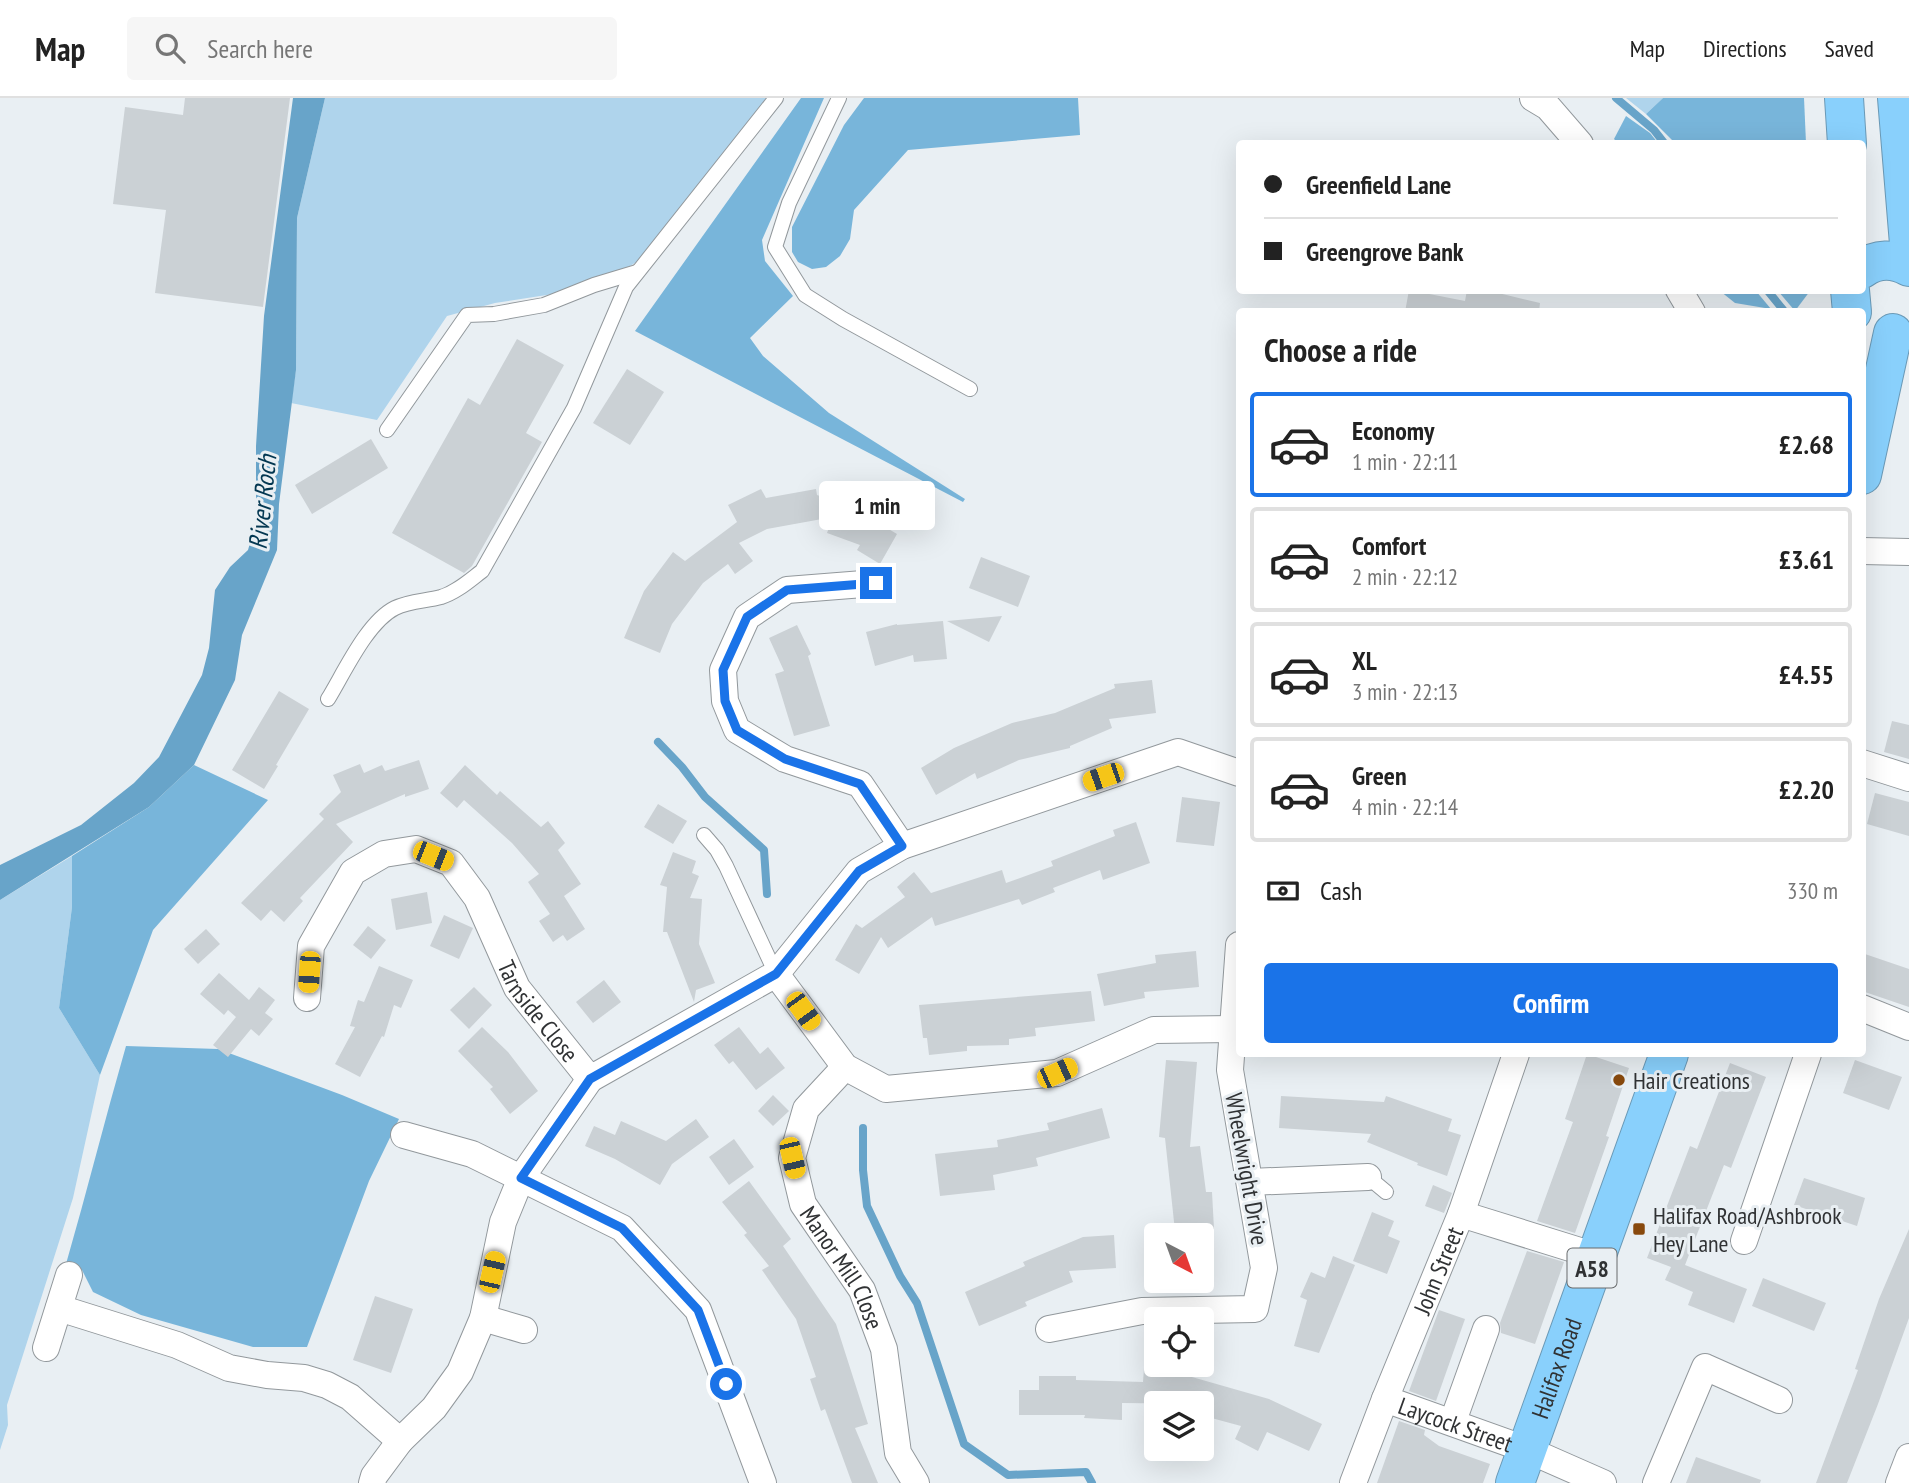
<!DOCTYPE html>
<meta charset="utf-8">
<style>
:root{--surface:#fff;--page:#f6f6f6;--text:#222;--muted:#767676;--line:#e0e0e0;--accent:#1a73e8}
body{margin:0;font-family:"PT Sans Narrow",sans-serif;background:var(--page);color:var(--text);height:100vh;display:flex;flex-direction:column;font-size:26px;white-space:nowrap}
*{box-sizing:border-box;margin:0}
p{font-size:23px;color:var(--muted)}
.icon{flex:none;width:38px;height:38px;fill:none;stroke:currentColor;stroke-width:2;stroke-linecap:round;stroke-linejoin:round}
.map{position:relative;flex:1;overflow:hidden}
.details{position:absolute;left:1236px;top:210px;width:630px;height:749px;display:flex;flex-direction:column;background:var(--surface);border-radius:7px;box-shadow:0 7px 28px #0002}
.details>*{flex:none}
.hud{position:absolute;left:1236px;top:42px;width:630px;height:154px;border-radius:7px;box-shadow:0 7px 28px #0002;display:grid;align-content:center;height:154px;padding:0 28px;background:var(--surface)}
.needle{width:46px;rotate:139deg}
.tools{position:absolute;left:1144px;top:1125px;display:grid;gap:14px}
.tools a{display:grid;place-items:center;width:70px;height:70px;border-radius:7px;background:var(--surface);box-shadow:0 7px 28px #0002;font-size:35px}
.end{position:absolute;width:32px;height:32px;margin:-16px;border:9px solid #1a73e8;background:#fff;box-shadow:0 0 0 4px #fff}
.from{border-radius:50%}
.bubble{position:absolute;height:49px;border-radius:7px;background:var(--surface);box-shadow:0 7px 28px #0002;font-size:23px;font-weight:800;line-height:49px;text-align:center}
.car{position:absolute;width:21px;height:42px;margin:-21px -10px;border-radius:9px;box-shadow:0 0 5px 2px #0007;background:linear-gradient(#f5c518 24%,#345 0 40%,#f5c518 0 76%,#345 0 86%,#f5c518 0)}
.hud b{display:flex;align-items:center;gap:24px;height:66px;font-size:26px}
.hud b+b{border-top:2px solid var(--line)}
.hud i{width:18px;height:18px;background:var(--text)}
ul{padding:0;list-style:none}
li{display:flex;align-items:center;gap:21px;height:105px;margin:0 14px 10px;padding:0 14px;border:4px solid var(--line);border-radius:7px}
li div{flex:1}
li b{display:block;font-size:26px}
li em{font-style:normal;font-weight:800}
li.current{border-color:var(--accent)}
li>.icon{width:63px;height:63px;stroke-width:1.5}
h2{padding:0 28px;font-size:32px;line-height:84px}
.pay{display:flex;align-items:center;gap:18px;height:77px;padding:0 28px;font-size:26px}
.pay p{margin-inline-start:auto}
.button{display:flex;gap:14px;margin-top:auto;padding:14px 28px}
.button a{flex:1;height:80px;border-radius:7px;background:var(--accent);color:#fff;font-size:28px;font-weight:800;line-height:80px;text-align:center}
header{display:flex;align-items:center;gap:42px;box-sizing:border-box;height:98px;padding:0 35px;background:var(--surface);border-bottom:2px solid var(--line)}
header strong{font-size:33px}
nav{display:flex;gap:38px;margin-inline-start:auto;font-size:24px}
.search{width:490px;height:63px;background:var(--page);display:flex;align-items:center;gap:18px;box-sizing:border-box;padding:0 24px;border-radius:7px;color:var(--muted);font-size:26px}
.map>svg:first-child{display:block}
.green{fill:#afd4ec}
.forest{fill:#78b5da}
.water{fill:#68a4c9}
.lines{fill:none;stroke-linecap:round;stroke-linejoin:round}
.stream{stroke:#68a4c9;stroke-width:8}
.building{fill:#cbd1d5}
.lane-casing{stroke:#92989c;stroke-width:16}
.street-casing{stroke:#92989c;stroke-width:28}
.highway-casing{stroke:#6a99b6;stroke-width:40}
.lane{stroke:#fff;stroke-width:14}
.street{stroke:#fff;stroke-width:26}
.highway{stroke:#89d0fc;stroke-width:38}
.route{stroke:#1a73e8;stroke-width:9}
.poi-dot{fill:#88490d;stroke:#e9eff3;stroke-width:2.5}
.labels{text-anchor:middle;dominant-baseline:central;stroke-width:6;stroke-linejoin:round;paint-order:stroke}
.shield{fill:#e9eff3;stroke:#686b6d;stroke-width:2}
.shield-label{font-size:23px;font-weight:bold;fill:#303234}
.street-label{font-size:24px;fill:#303234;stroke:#e9eff3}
.poi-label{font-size:24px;fill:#303234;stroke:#e9eff3;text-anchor:start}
.water-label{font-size:26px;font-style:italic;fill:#033751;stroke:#e9eff3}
</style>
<header>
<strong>Map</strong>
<div class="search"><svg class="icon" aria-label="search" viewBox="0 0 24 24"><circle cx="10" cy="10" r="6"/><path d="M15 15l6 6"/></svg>Search here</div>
<nav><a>Map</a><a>Directions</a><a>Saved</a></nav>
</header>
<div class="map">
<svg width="1909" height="1385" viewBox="0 0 1909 1385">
<rect width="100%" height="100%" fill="#e9eff3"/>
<!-- green -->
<g class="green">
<polygon points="325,0 777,0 665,146 630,168 553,196 495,205 447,218 377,322 291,305 296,272 297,120"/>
<polygon points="1626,0 1663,0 1646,16"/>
<polygon points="72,758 72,809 59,910 100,977 73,1100 7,1307 8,1327 0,1352 0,802"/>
</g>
<!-- forest -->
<g class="forest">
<polygon points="801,0 824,0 762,142 765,163 793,198 750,240 763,258 829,315 965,401 963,404 635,233"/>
<polygon points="864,0 1078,0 1080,37 908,52 854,112 850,141 840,158 826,169 812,171 798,164 792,154 792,129 844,27"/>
<polygon points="1663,0 1804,0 1806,45 1675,45 1646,16"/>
<polygon points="1626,18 1650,35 1658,45 1618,45 1614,41"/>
<polygon points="1720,193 1756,193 1771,211 1735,205"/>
<polygon points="1778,193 1810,193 1795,213"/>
<polygon points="194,667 268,702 153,832 100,977 59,910 72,809 72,758 149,709"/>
<path d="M126 948 218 951 342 997 399 1021 369 1083 307 1249H253L141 1217 93 1194 82 1172 66 1166C87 1093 105 1021 126 948Z"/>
</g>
<!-- water -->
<polygon class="water" points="293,0 325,0 297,120 296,272 279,406 277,452 242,537 235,582 194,667 149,709 0,802 0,767 81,727 134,685 159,659 202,577 209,550 215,492 230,469 248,452 256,424 256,348 264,218"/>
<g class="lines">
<!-- stream -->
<g class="stream">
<polyline points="1616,0 1654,32 1665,46"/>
<polyline points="1767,192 1785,214"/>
<polyline points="658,644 682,669 705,699 764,752 767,796"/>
<polyline points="863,1030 863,1072 867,1108 900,1178 917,1205 964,1346 1008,1377 1086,1374 1092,1385"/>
</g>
</g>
<!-- building -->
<g class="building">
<polygon points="185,0 290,0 263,209 155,195 166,112 113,106 125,9 183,17"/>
<polygon points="1409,192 1465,203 1467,192 1486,192 1540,205 1539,214 1405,214"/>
<polygon points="517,241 564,267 526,335 542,344 472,468 464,475 392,435 468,300 480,307"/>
<polygon points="627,271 664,294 630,347 593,325"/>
<polygon points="371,341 388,370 312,416 295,387"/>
<polygon points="761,391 766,400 816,391 817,397 866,414 865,417 897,436 880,466 857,452 860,447 827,435 833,419 767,431 739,445 753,463 735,476 728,466 703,485 672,526 660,555 624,540 644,493 673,454 685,463 737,424 728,407"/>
<polygon points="981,459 1030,478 1018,509 969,490"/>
<polygon points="1002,518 989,544 947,523"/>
<polygon points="943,523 947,561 914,564 913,557 875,568 866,534 897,526 897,527"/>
<polygon points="797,527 811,556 808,558 830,628 794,638 775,576 784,573 769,540"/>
<polygon points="1152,582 1156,615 1109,621 1112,630 1070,648 1070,650 1019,662 977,681 975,675 936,697 921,670 954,650 1012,625 1055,615 1115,590 1114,586"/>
<polygon points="279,593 309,611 276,667 278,668 264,691 232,672"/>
<polygon points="1892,623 1909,627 1909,661 1884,654"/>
<polygon points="419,662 429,691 405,699 405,696 336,726 353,744 300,800 303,803 284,824 271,812 261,823 241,805 324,721 319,716 341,694 333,677 360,666 364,675 382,667 385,673"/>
<polygon points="465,667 497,697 500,693 541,729 548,723 565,745 558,752 581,786 564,798 585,831 567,843 563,837 553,844 539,823 550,816 528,784 539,776 512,745 464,702 457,710 440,695"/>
<polygon points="1875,695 1909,704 1909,738 1867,726"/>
<polygon points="1182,699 1220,704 1214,748 1176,744"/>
<polygon points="658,706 687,723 673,746 644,729"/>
<polygon points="1136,724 1150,765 1103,782 1100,772 1053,790 1055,794 1022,807 1019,801 935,828 932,819 888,850 881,839 859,876 835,862 856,826 862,830 905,799 897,789 914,774 931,795 1002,772 1006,785 1053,768 1051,763 1115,738 1113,732"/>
<polygon points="673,754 696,763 692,775 699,778 690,800 702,801 699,846 715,885 696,892 694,904 667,834 663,834 667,789 660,787"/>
<polygon points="427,794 432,825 396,832 391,801"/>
<polygon points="444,817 473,830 459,861 430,848"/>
<polygon points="368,828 386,842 371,861 353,847"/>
<polygon points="206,831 220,846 198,866 184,851"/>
<polygon points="1196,853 1199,889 1144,894 1145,900 1104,908 1097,876 1156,865 1155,857"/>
<polygon points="1862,855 1909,871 1909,909 1862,893"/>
<polygon points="379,868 413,882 401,910 394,907 384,939 382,938 360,979 335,966 355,929 350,928 358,902 364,904"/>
<polygon points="219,875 249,902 259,889 275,902 265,915 273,921 259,938 251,931 228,959 213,947 236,919 228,912 224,917 200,896"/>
<polygon points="604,882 621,904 593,925 576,904"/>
<polygon points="474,889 492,907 469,931 450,912"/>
<polygon points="1091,893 1095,923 1035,930 1036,938 1009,941 1009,947 967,948 967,953 929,957 927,940 923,940 919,907"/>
<polygon points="482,929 508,954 538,993 510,1016 490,991 493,989 458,953"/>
<polygon points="739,929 760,956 768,949 785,970 756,992 733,963 729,966 714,947"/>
<polygon points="1587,956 1629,970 1606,1038 1609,1039 1575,1135 1537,1123 1573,1024 1565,1021"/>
<polygon points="1166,962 1197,964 1190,1049 1200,1048 1206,1094 1212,1094 1214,1131 1175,1133 1165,1040 1159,1039"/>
<polygon points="1855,962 1902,979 1889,1012 1843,995"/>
<polygon points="1730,965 1766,979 1731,1070 1724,1067 1685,1167 1747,1191 1734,1225 1688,1207 1693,1194 1665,1182 1671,1169 1647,1160 1690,1048 1697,1051"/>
<polygon points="773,997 789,1013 773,1028 758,1013"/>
<polygon points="1281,998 1384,1004 1386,998 1452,1021 1448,1033 1461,1037 1447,1078 1417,1067 1418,1065 1367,1044 1371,1036 1279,1030"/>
<polygon points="1102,1010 1110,1040 1036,1060 1038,1068 993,1077 995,1092 940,1098 935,1056 998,1049 997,1042 1049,1032 1047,1025"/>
<polygon points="696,1021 709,1039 672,1066 660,1087 615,1061 585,1048 594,1028 615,1037 621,1023 666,1043"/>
<polygon points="734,1041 754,1069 729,1087 709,1059"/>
<polygon points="1804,1080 1865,1100 1857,1128 1794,1107"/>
<polygon points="749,1083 791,1141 783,1148 836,1226 868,1326 855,1330 878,1385 852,1385 825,1311 821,1313 810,1281 816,1279 796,1221 762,1172 769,1168 744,1137 747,1135 722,1104"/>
<polygon points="1433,1087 1452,1095 1444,1115 1425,1108"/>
<polygon points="1372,1114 1394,1123 1388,1138 1400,1143 1387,1176 1353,1163"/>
<polygon points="1909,1131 1909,1220 1878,1306 1847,1385 1816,1385 1858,1272 1855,1271 1879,1201"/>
<polygon points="1114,1137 1116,1170 1069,1173 1073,1184 1025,1204 1027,1208 979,1228 965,1194 1025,1168 1023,1164 1083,1139"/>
<polygon points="1527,1153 1564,1164 1535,1246 1501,1235 1500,1225"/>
<polygon points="1333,1158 1355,1167 1319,1255 1294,1248 1307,1202 1300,1199 1311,1174 1325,1180"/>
<polygon points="1763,1180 1826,1205 1814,1233 1752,1208"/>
<polygon points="375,1198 413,1211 391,1275 353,1262"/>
<polygon points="1439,1212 1465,1221 1436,1303 1409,1293"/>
<polygon points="1144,1270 1193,1273 1192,1279 1269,1301 1322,1326 1309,1353 1267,1334 1258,1353 1235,1341 1241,1328 1204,1318 1208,1306 1122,1305 1122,1322 1084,1320 1085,1317 1019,1317 1019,1292 1039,1292 1039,1278 1076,1278 1076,1282 1143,1284"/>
<polygon points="1399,1323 1425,1332 1424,1337 1439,1348 1490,1366 1483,1385 1377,1385"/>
<polygon points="1696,1359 1761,1382 1760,1385 1686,1385"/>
</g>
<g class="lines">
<defs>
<g id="lane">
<polyline points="839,0 789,105 775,149 805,197 843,221 970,291"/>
<polyline points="387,332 467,217 494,216 544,207 594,187 637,174"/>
<path d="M328 601C344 575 367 524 395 510 409 503 426 503 441 499 457 494 470 482 482 473L574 310 626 189 776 0"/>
<polyline points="704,737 717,752 726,768 776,876"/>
<polyline points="1368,1079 1386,1094"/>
</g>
<g id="street">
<polyline points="1533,0 1548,9 1580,46"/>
<polyline points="1679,192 1692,214"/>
<polyline points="1862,453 1909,454"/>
<polyline points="876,485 787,492 747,519 723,572 725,603 737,632 785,661 860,686 902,748"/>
<polyline points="1862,665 1909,680"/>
<polyline points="776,876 845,969 886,991 1057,975 1154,932 1233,931"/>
<path id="s1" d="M307 900 311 848 353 774 384 756 416 751 451 765 477 800 517 890 590 981 776 876 859 773 902 748 1178 654 1239 675"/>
<polyline points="1862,910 1909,929"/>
<path id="s2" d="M845 969 806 1011 792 1060 803 1106 862 1192 884 1251 898 1355 916 1385"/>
<polyline points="404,1037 472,1056 622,1130 698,1212 763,1385"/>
<polyline points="1250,1084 1368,1079"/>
<polyline points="1461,1116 1596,1158"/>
<polyline points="1744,1143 1808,956"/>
<polyline points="59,1210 177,1247 229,1270 267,1277 304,1280 327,1287 350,1299 400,1343"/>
<polyline points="483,1220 524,1232"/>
<polyline points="1049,1231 1142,1213 1255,1211 1264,1170 1230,972 1239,847"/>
<polyline points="46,1250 69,1177"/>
<path id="s3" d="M1385 1301 1528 1352 1603 1385"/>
<polyline points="1453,1323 1486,1231"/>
<polyline points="372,1385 374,1378 400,1343 434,1310 460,1274 483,1220 503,1124 521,1080 590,981"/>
<path id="s4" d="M1353 1385 1385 1301 1461 1116 1516 956"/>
<polyline points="1656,1385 1705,1269 1779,1302"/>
<polyline points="1899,1385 1909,1359"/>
</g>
<g id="highway">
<polyline points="1844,0 1847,46"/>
<polyline points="1897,0 1909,146"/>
<path d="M1862 171C1877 160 1893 160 1909 169"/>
<polyline points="1850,192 1852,214"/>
<polyline points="1862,377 1893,235"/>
<path id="s5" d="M1515 1385 1669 956"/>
</g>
</defs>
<!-- lane casing -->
<use href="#lane" class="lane-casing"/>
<!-- street casing -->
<use href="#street" class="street-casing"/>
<!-- highway casing -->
<use href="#highway" class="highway-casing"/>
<!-- lane -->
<use href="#lane" class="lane"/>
<!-- street -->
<use href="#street" class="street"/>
<!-- highway -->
<use href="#highway" class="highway"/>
</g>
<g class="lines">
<!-- route -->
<polyline class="route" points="726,1286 698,1212 622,1130 521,1080 590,981 776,876 859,773 902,748 860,686 785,661 737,632 725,603 723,572 747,519 787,492 876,485"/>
</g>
<!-- markers -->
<g class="poi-dot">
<circle cx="1619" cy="982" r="7"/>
<rect x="1632" y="1124" width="14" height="14" rx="3.5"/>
</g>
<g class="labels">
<!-- shield labels -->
<rect class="shield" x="1567.5" y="1150.5" width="49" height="39" rx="5"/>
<g class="shield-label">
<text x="1592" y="1170">A58</text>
</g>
<!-- street labels -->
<g class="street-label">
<text stroke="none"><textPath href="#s1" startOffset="416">Tarnside Close</textPath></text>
<text transform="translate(1247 1071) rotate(80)">Wheelwright Drive</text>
<text stroke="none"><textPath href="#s2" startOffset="231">Manor Mill Close</textPath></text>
<text stroke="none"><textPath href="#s4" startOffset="229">John Street</textPath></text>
<text stroke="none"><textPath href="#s5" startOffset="122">Halifax Road</textPath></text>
<text stroke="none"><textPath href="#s3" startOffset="75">Laycock Street</textPath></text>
</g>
<!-- poi labels -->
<g class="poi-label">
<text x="1633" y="982">Hair Creations</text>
<text x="1653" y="1117">Halifax Road/Ashbrook<tspan x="1653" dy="28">Hey Lane</tspan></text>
</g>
<!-- water labels -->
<g class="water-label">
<text transform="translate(262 404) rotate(-84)">River Roch</text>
</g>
</g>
</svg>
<div class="tools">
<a><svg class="needle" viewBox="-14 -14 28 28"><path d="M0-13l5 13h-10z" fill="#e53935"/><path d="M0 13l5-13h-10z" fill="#767676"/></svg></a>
<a><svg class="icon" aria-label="locate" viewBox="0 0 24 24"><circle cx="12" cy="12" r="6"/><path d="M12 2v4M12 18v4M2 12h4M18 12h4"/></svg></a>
<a><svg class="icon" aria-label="layers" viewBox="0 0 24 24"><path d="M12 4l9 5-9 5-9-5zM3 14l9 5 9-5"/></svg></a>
</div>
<i class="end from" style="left:726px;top:1286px"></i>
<i class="end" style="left:876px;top:485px"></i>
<div class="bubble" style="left:819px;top:383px;width:116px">1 min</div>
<i class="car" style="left:1103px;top:679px;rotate:251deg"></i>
<i class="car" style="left:433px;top:758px;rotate:112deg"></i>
<i class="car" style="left:309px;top:874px;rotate:184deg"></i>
<i class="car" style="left:803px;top:913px;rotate:144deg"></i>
<i class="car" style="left:1057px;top:975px;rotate:66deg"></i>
<i class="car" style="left:792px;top:1060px;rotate:167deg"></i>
<i class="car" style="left:492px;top:1174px;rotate:13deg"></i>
<div class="hud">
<b><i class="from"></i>Greenfield Lane</b>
<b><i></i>Greengrove Bank</b>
</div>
<section class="details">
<h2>Choose a ride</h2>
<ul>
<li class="current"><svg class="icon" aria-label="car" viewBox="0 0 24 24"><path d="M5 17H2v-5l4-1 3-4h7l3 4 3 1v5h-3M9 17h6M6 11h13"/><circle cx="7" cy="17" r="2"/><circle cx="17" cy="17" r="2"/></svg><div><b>Economy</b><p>1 min · 22:11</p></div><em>£2.68</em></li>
<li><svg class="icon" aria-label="car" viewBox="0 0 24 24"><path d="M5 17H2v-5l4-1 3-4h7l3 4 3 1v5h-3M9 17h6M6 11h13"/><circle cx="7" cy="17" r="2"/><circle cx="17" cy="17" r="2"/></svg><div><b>Comfort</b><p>2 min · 22:12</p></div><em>£3.61</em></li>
<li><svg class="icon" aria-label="car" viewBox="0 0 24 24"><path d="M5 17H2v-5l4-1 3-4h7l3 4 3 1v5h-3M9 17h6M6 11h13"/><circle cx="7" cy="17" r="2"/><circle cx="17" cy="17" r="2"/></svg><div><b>XL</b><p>3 min · 22:13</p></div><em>£4.55</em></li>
<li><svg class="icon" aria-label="car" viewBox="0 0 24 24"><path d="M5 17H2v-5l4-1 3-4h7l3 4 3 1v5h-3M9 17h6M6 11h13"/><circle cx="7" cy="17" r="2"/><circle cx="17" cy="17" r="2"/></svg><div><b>Green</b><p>4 min · 22:14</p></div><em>£2.20</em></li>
</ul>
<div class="pay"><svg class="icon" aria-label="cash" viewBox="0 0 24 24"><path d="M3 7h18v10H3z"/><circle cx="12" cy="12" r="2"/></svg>Cash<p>330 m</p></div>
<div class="button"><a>Confirm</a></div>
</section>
</div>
